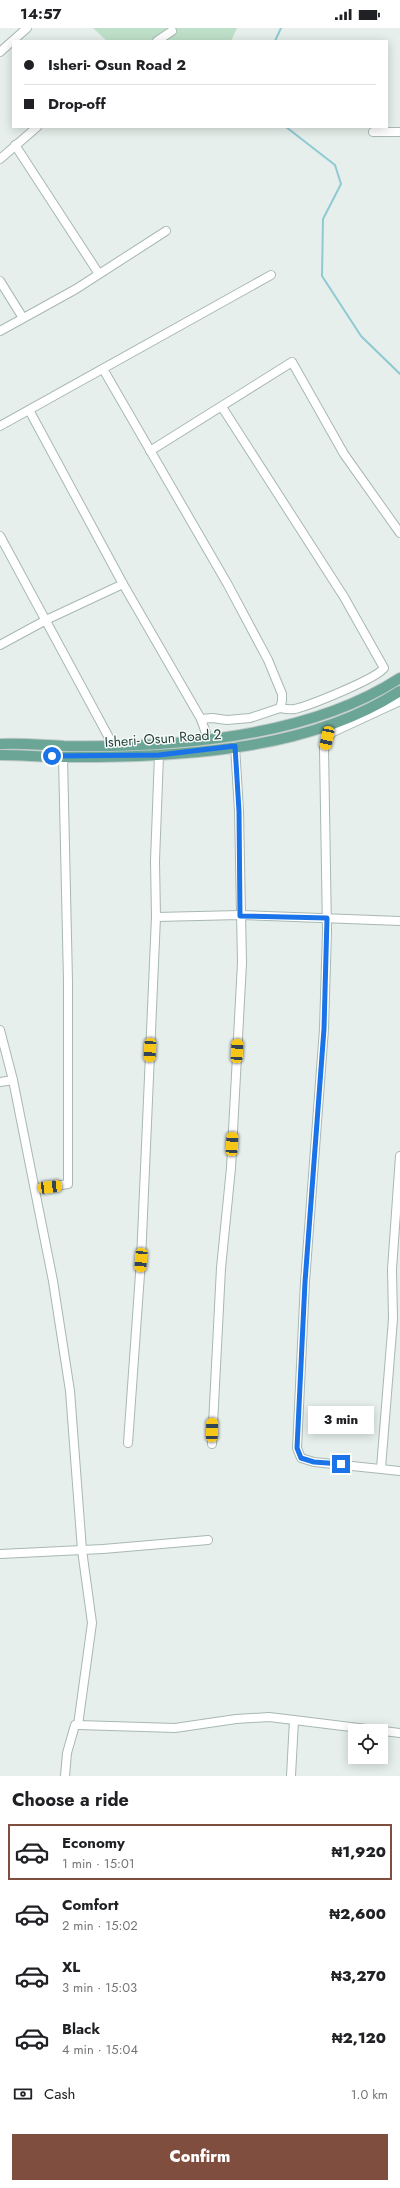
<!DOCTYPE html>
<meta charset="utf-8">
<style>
:root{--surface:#fff;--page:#f2f2f2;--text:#202124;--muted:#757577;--line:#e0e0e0;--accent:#7f4e3f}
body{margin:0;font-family:Jost,sans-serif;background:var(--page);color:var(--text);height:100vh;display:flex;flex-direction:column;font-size:15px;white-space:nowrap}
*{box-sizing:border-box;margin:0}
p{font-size:13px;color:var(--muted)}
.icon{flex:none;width:22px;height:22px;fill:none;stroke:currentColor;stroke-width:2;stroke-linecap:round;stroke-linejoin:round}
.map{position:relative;height:1748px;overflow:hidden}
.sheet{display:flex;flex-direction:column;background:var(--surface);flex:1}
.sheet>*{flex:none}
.hud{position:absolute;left:12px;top:12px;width:376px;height:88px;border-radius:0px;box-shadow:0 2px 10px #0003;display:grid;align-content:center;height:88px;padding:0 12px;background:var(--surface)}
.controls{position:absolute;left:348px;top:1696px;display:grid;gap:8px}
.controls a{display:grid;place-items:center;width:40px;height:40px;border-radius:0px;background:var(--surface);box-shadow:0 2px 10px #0003;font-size:20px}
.end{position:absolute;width:18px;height:18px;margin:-9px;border:5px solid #1a73e8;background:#fff;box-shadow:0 0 0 2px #fff}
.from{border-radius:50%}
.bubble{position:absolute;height:28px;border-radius:0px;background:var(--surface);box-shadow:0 2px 10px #0003;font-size:13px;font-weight:800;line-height:28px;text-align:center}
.car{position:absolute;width:12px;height:24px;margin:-12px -6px;border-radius:5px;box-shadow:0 0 3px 1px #0007;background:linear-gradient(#f5c518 24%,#345 0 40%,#f5c518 0 76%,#345 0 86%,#f5c518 0)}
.hud b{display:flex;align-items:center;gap:14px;height:38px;font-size:15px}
.hud b+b{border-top:1px solid var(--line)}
.hud i{width:10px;height:10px;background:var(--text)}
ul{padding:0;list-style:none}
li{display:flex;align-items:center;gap:12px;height:56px;margin:0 8px 6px;padding:0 4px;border:2px solid transparent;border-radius:0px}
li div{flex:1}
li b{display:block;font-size:15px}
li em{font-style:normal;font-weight:800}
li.active{border-color:var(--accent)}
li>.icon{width:36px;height:36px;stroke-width:1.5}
h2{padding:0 12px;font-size:18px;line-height:48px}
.pay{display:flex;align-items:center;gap:10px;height:44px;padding:0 12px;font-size:15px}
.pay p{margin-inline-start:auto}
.button{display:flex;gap:8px;margin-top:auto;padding:8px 12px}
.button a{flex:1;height:46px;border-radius:0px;background:var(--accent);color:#fff;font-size:16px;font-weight:800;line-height:46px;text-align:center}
.status{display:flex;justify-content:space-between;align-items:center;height:28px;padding:0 20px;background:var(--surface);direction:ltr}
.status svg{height:11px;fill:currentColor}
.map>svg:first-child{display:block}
.green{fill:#bfe0c8}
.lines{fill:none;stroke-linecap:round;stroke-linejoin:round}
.stream{stroke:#8ec9d4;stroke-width:2}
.minor-casing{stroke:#a8b8b2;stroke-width:10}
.major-casing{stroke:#c2cac8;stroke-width:12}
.minor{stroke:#fff;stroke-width:8}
.major{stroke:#6aa596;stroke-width:10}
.route{stroke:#1a73e8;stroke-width:5}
.labels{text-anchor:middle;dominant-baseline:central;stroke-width:3;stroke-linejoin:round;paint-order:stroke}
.street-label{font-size:14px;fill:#24423a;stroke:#f7fbf9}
</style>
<div class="status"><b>14:57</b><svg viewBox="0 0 49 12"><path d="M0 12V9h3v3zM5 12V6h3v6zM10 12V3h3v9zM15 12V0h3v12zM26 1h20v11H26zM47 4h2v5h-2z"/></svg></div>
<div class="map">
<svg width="400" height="1748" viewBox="0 0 400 1748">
<rect width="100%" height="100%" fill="#e6efeb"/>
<!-- green -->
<polygon class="green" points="93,0 237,0 231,13 107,13"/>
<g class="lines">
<!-- stream -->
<g class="stream">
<polyline points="275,13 281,0"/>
<polyline points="286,99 335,137 341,156 323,191 322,248 361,308 400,346"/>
</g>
<defs>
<g id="minor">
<polyline points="157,13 172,3"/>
<polyline points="0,24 27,0"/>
<polyline points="373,104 400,104"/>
<polyline points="15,117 99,246"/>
<polyline points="0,131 37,99"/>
<polyline points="0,253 23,290"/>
<polyline points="0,303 76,261 166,203"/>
<polyline points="103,341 228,557 268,632 282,666 282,673 280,680 250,690 227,692 212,690 201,691"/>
<path d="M222 379 344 569 384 640C376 651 311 677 295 681 290 682 285 681 280 680"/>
<polyline points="29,382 123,556 201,691 208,711"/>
<polyline points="0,398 271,247"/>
<polyline points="150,423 292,334 344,426 400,505"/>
<polyline points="0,508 113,717"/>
<polyline points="0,617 46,592 123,556"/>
<polyline points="400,673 333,704 327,710 324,720 327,903 324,1001 305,1254 297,1420 301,1430 314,1434 400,1443"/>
<polyline points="156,889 240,887 400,893"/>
<polyline points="0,1002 13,1052 53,1253 70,1363 82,1522 92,1595 78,1697 175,1700 236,1691 269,1689 294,1692 291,1748"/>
<polyline points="0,1054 13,1052"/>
<polyline points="35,1161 68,1156 68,953 63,729"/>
<polyline points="128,1415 141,1232 156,889 155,833 159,727"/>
<polyline points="212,1416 221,1240 231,1140 242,935 239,783 235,718"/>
<polyline points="381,1440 393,1291 392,1241 400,1128"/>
<polyline points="0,1526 103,1521 208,1512"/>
<polyline points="294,1692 400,1705"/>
<polyline points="65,1748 67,1725 75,1697 78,1697"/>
</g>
<g id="major">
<path d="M0 716C21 715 42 717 64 718 171 720 308 710 400 650"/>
<path d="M0 727C21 727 42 729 63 729 173 729 305 725 400 663"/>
</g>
</defs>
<!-- minor casing -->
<use href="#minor" class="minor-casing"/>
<!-- major casing -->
<use href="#major" class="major-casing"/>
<!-- minor -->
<use href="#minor" class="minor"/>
<!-- major -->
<use href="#major" class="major"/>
</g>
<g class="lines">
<!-- route -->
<polyline class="route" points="52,728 159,727 235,718 239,783 240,888 327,890 324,1001 305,1254 297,1420 301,1430 314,1434 341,1436"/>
</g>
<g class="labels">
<!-- street labels -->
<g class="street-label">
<text transform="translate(163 710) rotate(-4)">Isheri- Osun Road 2</text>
</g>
</g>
</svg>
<div class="controls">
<a><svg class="icon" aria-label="locate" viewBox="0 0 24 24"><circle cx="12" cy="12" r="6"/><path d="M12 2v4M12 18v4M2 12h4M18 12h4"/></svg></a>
</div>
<i class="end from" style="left:52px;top:728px"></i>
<i class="end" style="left:341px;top:1436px"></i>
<div class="bubble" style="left:308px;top:1378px;width:66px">3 min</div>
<i class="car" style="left:327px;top:710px;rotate:192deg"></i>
<i class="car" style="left:150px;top:1022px;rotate:183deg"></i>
<i class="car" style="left:237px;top:1023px;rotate:3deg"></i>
<i class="car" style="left:232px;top:1116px;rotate:3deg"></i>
<i class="car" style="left:50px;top:1159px;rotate:83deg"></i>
<i class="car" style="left:141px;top:1232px;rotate:185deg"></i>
<i class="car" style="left:212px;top:1402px;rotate:1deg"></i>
<div class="hud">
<b><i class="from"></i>Isheri- Osun Road 2</b>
<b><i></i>Drop-off</b>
</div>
</div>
<section class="sheet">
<h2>Choose a ride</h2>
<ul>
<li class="active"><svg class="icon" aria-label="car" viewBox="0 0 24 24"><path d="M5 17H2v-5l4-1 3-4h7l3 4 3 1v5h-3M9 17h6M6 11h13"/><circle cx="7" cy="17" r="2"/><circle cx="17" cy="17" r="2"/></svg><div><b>Economy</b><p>1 min · 15:01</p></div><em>₦1,920</em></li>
<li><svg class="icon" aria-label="car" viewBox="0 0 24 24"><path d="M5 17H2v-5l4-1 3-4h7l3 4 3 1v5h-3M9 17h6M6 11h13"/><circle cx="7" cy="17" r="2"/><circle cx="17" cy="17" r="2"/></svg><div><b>Comfort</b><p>2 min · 15:02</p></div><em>₦2,600</em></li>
<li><svg class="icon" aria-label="car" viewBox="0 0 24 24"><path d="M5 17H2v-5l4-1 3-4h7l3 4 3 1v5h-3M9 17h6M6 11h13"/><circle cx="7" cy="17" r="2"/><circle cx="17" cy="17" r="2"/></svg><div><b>XL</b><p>3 min · 15:03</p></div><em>₦3,270</em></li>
<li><svg class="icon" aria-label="car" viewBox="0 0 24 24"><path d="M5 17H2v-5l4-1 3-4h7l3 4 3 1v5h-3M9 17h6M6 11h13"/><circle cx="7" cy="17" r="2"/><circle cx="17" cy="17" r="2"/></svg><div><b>Black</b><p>4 min · 15:04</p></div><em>₦2,120</em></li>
</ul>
<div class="pay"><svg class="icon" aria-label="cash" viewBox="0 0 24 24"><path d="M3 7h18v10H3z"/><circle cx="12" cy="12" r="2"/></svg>Cash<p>1.0 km</p></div>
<div class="button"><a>Confirm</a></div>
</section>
